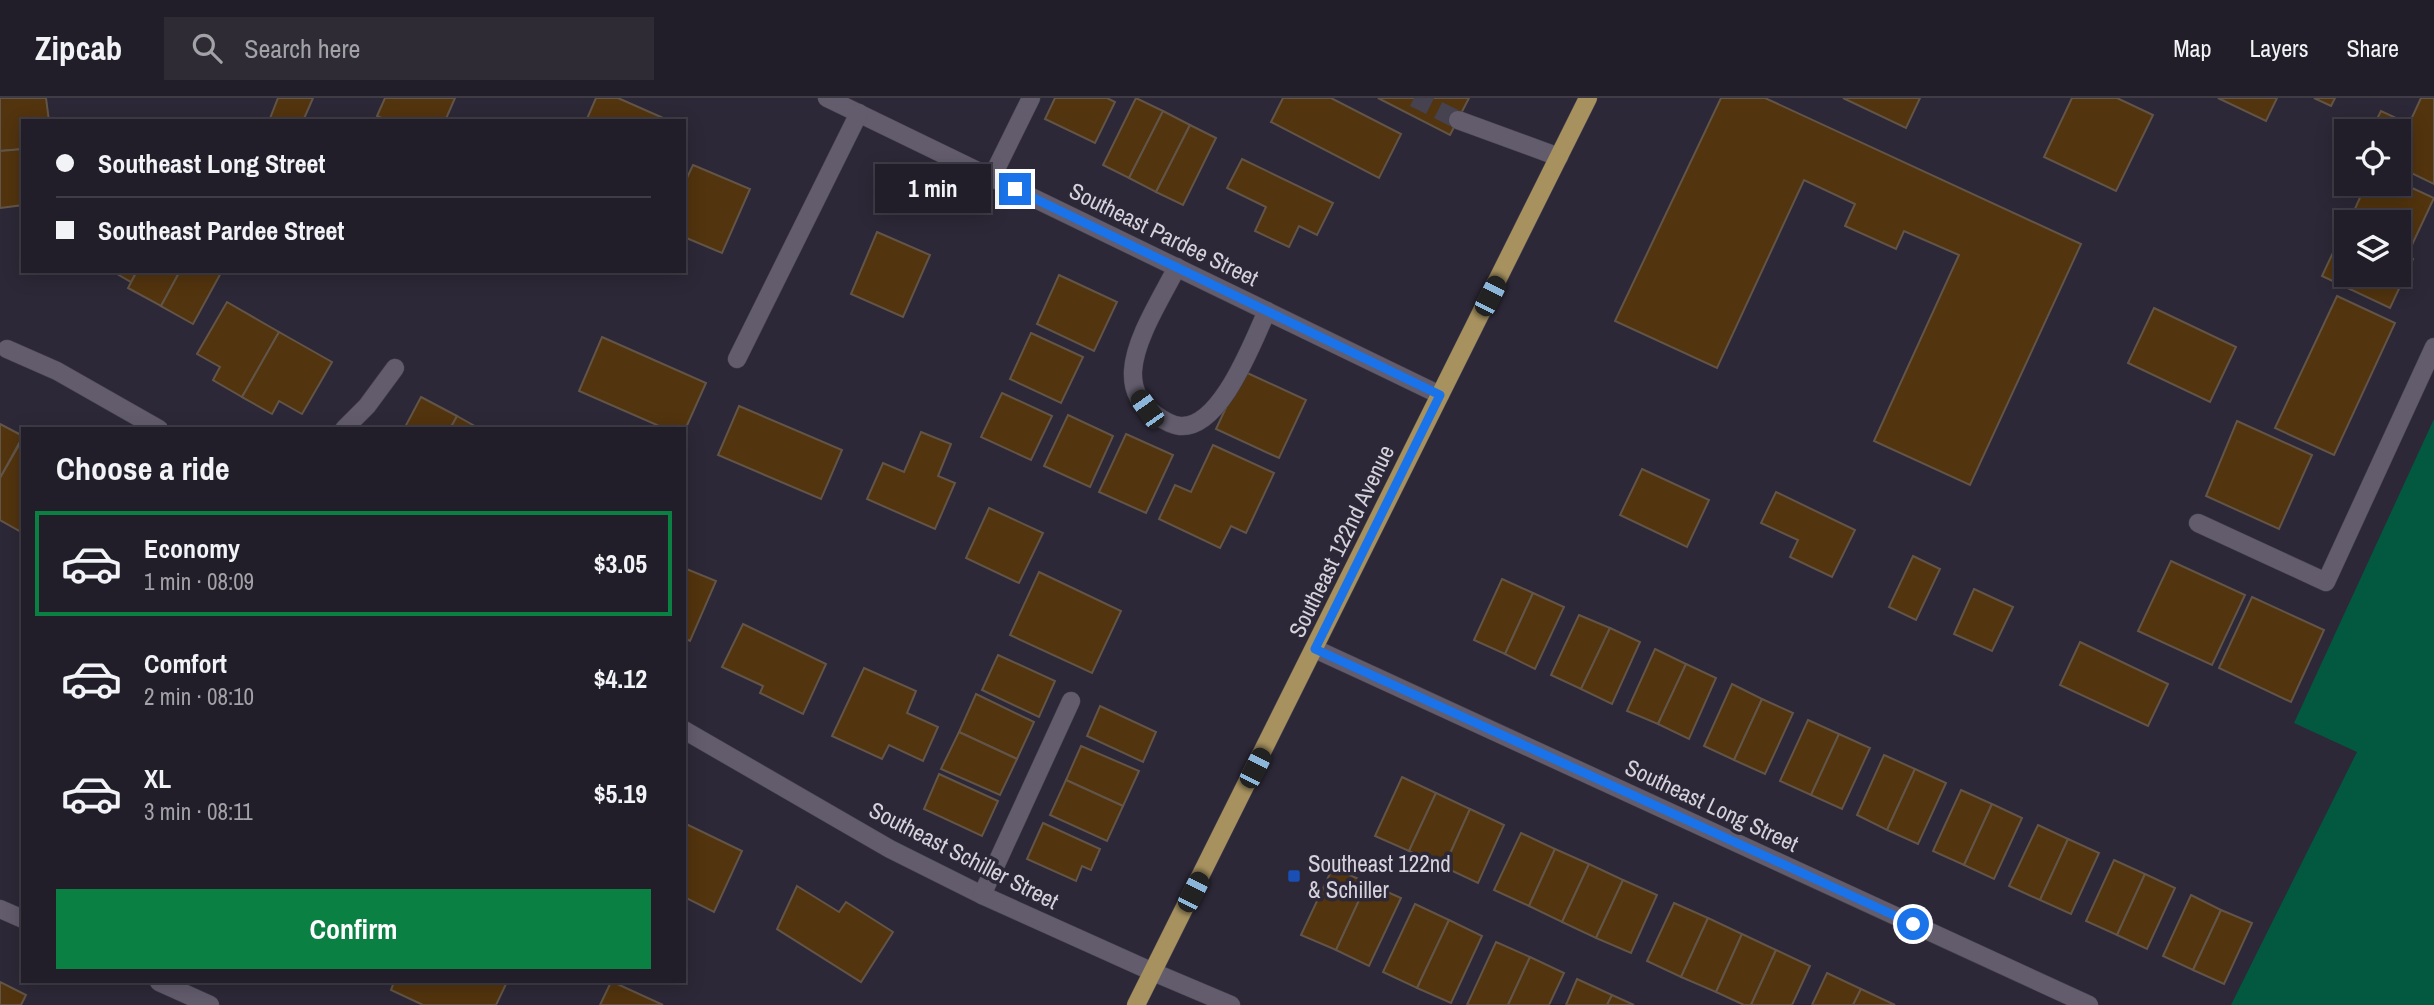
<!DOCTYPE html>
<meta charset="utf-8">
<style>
:root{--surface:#221e29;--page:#2e2b35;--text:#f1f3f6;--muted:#a2a2a8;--line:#3f3c46;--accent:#0b8043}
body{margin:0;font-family:"Archivo Narrow",sans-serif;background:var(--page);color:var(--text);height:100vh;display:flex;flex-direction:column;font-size:26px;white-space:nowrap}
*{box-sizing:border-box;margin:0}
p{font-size:23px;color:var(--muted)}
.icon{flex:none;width:38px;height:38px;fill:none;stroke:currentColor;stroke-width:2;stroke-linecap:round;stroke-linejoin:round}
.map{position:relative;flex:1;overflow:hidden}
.details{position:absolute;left:21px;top:329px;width:665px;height:556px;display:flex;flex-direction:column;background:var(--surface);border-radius:0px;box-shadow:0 4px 18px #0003,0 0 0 2px var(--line)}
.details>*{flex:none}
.top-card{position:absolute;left:21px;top:21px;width:665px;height:154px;border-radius:0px;box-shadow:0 4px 18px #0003,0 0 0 2px var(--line);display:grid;align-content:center;height:154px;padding:0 35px;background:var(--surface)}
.fabs{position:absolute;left:2334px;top:21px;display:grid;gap:14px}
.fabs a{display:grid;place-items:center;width:77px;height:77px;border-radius:0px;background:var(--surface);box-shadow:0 4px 18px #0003,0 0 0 2px var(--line);font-size:35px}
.end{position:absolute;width:32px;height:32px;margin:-16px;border:9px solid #1a73e8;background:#fff;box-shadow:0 0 0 4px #fff}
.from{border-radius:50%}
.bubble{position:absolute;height:49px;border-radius:0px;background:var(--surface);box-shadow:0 4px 18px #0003,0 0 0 2px var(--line);font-size:23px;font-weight:700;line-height:49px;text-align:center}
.car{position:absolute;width:21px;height:42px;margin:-21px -10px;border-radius:9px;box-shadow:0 0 5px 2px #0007;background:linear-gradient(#222 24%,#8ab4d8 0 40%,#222 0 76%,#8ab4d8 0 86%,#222 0)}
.top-card b{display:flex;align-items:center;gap:24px;height:66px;font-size:26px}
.top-card b+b{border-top:2px solid var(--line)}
.top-card i{width:18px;height:18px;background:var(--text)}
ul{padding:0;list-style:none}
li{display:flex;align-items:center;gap:21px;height:105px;margin:0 14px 10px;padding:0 21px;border:4px solid transparent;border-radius:0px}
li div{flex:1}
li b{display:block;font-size:26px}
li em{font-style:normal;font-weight:700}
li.current{border-color:var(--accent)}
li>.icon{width:63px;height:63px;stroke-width:1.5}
h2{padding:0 35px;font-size:32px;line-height:84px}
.cta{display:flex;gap:14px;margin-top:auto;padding:14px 35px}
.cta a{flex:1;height:80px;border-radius:0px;background:var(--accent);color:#fff;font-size:28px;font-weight:700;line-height:80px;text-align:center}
header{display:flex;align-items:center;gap:42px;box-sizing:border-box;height:98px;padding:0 35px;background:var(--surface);border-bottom:2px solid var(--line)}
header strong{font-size:33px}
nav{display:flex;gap:38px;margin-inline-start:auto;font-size:24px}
.search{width:490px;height:63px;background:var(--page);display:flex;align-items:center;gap:18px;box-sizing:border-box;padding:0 24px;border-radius:0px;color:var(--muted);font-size:26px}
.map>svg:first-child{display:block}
.green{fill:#03593f}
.building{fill:#52340e;stroke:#625548;stroke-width:2}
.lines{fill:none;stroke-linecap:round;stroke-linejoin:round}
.minor-tunnel{stroke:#464250;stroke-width:18;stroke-dasharray:18 9;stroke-linecap:butt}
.minor-casing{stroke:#48434f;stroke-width:19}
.major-casing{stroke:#48434f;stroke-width:19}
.minor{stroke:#625c6d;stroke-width:18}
.major{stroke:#a6915f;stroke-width:18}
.route{stroke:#1a73e8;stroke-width:9}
.transit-dot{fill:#1a4fb4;stroke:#2d2837;stroke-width:2.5}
.labels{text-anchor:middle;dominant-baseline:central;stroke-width:7;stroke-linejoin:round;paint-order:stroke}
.street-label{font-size:23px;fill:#d5d2dc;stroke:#2d2837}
.poi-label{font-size:23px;fill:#d5d2dc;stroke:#2d2837;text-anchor:start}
</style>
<header>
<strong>Zipcab</strong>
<div class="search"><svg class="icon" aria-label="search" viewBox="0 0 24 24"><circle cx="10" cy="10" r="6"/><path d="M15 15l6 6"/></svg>Search here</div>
<nav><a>Map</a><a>Layers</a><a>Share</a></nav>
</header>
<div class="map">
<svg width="2434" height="907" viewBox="0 0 2434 907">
<rect width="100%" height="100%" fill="#2d2837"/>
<!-- green -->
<polygon class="green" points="2434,321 2434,907 2231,907 2357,654 2294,625"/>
<!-- building -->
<g class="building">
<polygon points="0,0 46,0 49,23 23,23 23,51 0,53"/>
<polygon points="278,0 313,0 303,23 269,23"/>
<polygon points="385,0 455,0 445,23 388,23 377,18"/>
<polygon points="596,0 618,0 670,23 586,23"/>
<polygon points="1055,0 1107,0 1115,4 1095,45 1045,21"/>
<polygon points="1136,0 1163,13 1129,80 1103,67"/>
<polygon points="1283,0 1331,0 1401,36 1379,80 1271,24"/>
<polygon points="1378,0 1469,0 1450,37"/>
<polygon points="1721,0 1765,0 2081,146 1970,387 1874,343 1959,157 1904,133 1896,151 1845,128 1855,106 1804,82 1717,270 1615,223"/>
<polygon points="1843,0 1920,0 1906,30"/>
<polygon points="2072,0 2117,0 2153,17 2116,93 2044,59"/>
<polygon points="2218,0 2277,0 2266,23"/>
<polygon points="2314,0 2335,0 2331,8"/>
<polygon points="2421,0 2434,0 2434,86 2399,69 2399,33 2371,33 2381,13 2409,26"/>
<polygon points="1163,13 1190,27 1156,94 1129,80"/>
<polygon points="1190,27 1216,40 1183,107 1156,94"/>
<polygon points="23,51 23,107 0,110 0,53"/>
<polygon points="1242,61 1333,105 1317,137 1299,128 1289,149 1255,133 1266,109 1227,90"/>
<polygon points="693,67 750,91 722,155 684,139 684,86"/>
<polygon points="2399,84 2434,100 2410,151 2399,145 2399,124 2354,124 2350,122 2366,86"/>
<polygon points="2345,129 2347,130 2347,177 2399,177 2399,154 2413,161 2390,210 2322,178"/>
<polygon points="877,134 930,157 903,219 851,196"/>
<polygon points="112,173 137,173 131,184"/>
<polygon points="137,173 180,173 161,208 128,190"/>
<polygon points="180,173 222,173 193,226 161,208"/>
<polygon points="1059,177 1117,204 1094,253 1037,226"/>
<polygon points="2337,198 2395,225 2334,357 2275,330"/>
<polygon points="227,204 279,234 242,299 213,282 220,269 197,256"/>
<polygon points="2154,210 2236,249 2210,304 2128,265"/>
<polygon points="279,234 332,264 302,316 279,303 272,316 242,299"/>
<polygon points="1031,235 1083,259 1061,305 1010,281"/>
<polygon points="602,239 706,285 684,334 684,331 666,331 579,293"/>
<polygon points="1243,273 1306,302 1279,360 1216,331"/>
<polygon points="1002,295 1052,318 1031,362 981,339"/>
<polygon points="421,299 457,318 450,331 404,331"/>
<polygon points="739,308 842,352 821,401 718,357"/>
<polygon points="1068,317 1113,338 1090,389 1044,368"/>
<polygon points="457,318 480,331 450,331"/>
<polygon points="2237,323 2312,357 2279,431 2206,398"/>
<polygon points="0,326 23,338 0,380"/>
<polygon points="921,334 951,346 938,378 955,385 935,431 867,401 883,365 904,374"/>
<polygon points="1126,336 1173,357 1146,415 1099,394"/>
<polygon points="23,340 23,435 0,422 0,380"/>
<polygon points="1213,347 1274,375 1246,435 1231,428 1220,450 1159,421 1175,387 1191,394"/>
<polygon points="1642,371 1709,402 1687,449 1620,417"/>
<polygon points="1776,394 1855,432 1832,479 1790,459 1798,442 1761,425"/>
<polygon points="989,410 1043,435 1019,485 966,460"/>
<polygon points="1913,458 1940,471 1916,522 1889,509"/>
<polygon points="2171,463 2245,497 2212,567 2138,533"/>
<polygon points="684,470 716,483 690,543 684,540"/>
<polygon points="1039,474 1121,513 1092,575 1010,537"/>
<polygon points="1502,481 1533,495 1505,556 1474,542"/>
<polygon points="1974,491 2013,509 1992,553 1954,536"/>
<polygon points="1533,495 1564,509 1535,571 1505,556"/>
<polygon points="2252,499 2324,532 2291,604 2219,570"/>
<polygon points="1579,517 1610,530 1581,591 1551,577"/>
<polygon points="743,526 826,566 803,616 760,595 763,588 722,569"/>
<polygon points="1610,530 1640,544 1612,606 1581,591"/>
<polygon points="2080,544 2168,586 2148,628 2060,587"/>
<polygon points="1655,551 1686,566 1658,626 1627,613"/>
<polygon points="998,557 1055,583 1039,619 982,592"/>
<polygon points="1686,566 1716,580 1689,641 1658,626"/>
<polygon points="864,570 916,593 907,615 938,629 923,663 889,647 882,661 832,638"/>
<polygon points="1732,586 1762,601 1734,662 1704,648"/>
<polygon points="976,596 1034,624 1017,661 959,634"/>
<polygon points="1762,601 1793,615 1765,676 1734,662"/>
<polygon points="1100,608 1156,634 1143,664 1087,638"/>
<polygon points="1808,622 1839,636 1811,697 1780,683"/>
<polygon points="959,634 1017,661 1000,697 941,671"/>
<polygon points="1839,636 1870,650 1842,711 1811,697"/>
<polygon points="1081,648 1139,673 1123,708 1066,682"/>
<polygon points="1884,657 1915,671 1887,732 1857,717"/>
<polygon points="1915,671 1946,685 1918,746 1887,732"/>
<polygon points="939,676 998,703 982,738 924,711"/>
<polygon points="1402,679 1436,695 1409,753 1375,738"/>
<polygon points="1066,682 1123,708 1107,743 1050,717"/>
<polygon points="1961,692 1992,706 1964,767 1933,753"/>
<polygon points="1436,695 1470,711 1444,769 1409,753"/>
<polygon points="1992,706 2022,720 1994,781 1964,767"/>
<polygon points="1470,711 1504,727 1478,785 1444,769"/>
<polygon points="684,725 742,753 714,814 684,799"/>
<polygon points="1043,725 1100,751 1091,772 1082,768 1076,783 1027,761"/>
<polygon points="2038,727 2068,741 2040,802 2009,788"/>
<polygon points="1521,735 1555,751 1529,808 1494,792"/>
<polygon points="2068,741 2099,755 2071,816 2040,802"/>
<polygon points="1555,751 1589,766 1562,824 1529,808"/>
<polygon points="2114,762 2145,776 2117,837 2086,823"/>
<polygon points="1589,766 1623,782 1596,840 1562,824"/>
<polygon points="1333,769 1367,785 1336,852 1301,837"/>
<polygon points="2145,776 2175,790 2147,851 2117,837"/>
<polygon points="1623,782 1657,797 1631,855 1596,840"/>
<polygon points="1367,785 1401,800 1369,868 1336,852"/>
<polygon points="797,788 839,814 846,804 893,834 861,884 777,831"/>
<polygon points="2191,797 2221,812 2193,872 2163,858"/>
<polygon points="1674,805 1708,820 1681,879 1647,863"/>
<polygon points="1415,806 1449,822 1417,890 1383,874"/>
<polygon points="2221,812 2252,825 2224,886 2193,872"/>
<polygon points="1708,820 1742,836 1716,894 1681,879"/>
<polygon points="1449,822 1482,838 1451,905 1417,890"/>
<polygon points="1742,836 1776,852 1751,907 1744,907 1716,894"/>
<polygon points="1496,844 1530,859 1508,907 1467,907"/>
<polygon points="1776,852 1810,868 1792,907 1751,907"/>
<polygon points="1530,859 1564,875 1549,907 1508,907"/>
<polygon points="1827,875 1861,891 1853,907 1812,907"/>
<polygon points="1577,881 1612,897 1607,907 1566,907"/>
<polygon points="0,884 26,897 21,907 0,907"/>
<polygon points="394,884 507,884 496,907 423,907 391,892"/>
<polygon points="611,884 613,884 663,907 600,907"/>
<polygon points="1861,891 1895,907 1853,907"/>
<polygon points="1612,897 1634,907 1607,907"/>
</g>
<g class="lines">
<!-- minor-tunnel -->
<polyline class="minor-tunnel" points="1414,0 1458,22"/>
<defs>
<g id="minor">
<polyline points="827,0 1440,297"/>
<polyline points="1458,22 1559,59"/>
<polyline points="992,79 1031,0"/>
<path d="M1177 169C1162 199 1135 240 1133 273 1132 293 1140 307 1156 317 1163 322 1171 327 1180 328 1221 331 1253 243 1267 213"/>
<polyline points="7,251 57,273 159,331"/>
<polyline points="737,261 859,15"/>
<polyline points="344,331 367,308 395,270"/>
<polyline points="2198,425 2326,484 2434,249"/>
<polyline points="1315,551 2089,907"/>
<polyline points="684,632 890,751 982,797 1153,874 1231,907"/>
<polyline points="982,797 1071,603"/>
<polyline points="0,811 23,821"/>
<polyline points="159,884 210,907"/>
</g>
<polyline id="major" points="1136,907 1588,0"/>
</defs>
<!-- minor casing -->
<use href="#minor" class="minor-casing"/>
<!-- major casing -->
<use href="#major" class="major-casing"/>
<!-- minor -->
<use href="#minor" class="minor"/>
<!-- major -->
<use href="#major" class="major"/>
</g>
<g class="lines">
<!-- route -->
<polyline class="route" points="1015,91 1440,297 1315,551 1913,826"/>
</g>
<!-- markers -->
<rect class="transit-dot" x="1287" y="771" width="14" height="14" rx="3.5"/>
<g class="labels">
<!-- street labels -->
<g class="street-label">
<text transform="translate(1164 136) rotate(26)">Southeast Pardee Street</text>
<text transform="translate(1341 443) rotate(-64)">Southeast 122nd Avenue</text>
<text transform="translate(1712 707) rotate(25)">Southeast Long Street</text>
<text transform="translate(964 757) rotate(27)">Southeast Schiller Street</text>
</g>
<!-- poi labels -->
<g class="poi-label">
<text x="1308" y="765">Southeast 122nd<tspan x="1308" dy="26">&amp; Schiller</tspan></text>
</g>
</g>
</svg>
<div class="fabs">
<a><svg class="icon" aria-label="locate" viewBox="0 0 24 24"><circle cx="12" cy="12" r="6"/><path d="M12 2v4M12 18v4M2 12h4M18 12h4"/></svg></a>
<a><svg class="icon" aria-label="layers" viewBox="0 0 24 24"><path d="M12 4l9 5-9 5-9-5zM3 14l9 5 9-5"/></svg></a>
</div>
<i class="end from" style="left:1913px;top:826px"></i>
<i class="end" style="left:1015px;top:91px"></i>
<div class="bubble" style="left:875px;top:66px;width:116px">1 min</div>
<i class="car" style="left:1490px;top:198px;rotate:27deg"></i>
<i class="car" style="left:1147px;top:311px;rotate:325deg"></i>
<i class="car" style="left:1255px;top:670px;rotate:27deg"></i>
<i class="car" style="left:1193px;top:794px;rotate:27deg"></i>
<div class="top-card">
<b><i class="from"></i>Southeast Long Street</b>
<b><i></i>Southeast Pardee Street</b>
</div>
<section class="details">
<h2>Choose a ride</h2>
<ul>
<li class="current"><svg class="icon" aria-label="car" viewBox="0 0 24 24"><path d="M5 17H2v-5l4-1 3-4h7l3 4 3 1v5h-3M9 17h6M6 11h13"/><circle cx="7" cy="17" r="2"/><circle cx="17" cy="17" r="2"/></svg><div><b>Economy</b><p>1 min · 08:09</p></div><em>$3.05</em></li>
<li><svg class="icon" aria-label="car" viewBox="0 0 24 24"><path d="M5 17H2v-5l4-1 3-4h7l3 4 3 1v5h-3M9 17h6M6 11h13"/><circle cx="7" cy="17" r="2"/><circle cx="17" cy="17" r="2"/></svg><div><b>Comfort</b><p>2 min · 08:10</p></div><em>$4.12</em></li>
<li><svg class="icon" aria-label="car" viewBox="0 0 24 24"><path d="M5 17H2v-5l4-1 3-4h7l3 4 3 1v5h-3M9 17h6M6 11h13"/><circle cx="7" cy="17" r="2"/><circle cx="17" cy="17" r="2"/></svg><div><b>XL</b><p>3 min · 08:11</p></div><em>$5.19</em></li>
</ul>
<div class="cta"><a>Confirm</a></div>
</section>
</div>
